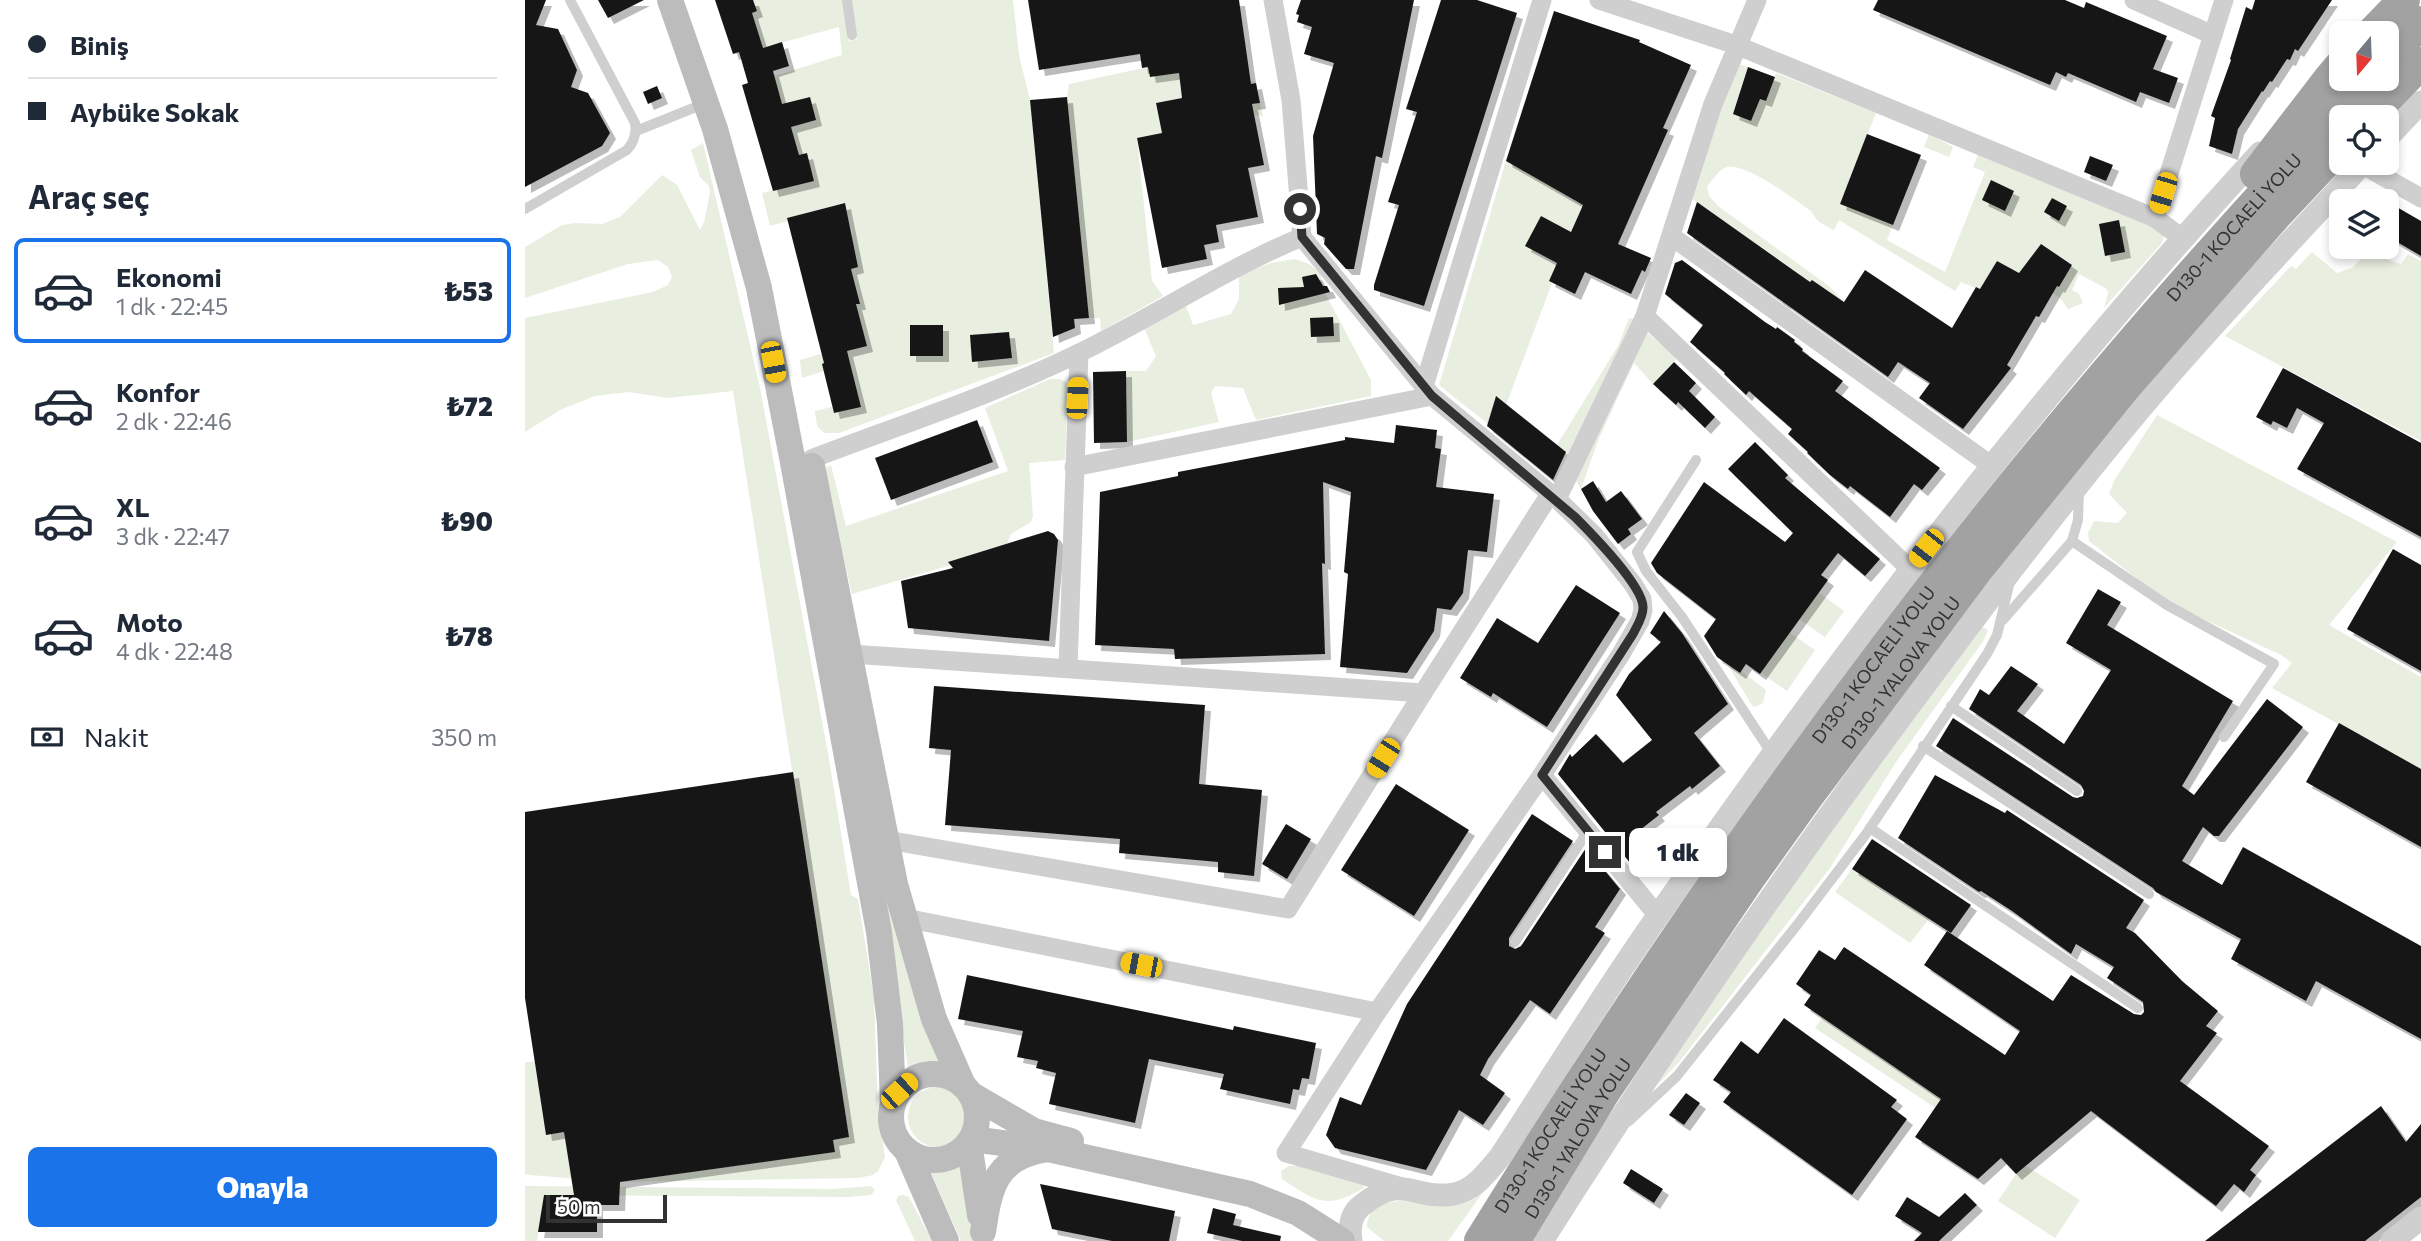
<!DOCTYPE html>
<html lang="tr">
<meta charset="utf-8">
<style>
:root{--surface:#fff;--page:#f6f6f7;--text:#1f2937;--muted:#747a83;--line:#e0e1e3;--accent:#1a73e8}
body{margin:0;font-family:Commissioner,sans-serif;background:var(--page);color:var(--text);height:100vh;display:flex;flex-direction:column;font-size:26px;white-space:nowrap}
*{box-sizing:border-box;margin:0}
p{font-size:23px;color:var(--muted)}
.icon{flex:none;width:38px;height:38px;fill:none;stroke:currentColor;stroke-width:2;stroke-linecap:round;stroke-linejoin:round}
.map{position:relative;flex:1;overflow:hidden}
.side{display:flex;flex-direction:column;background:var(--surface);width:525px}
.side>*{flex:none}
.guide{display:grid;align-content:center;height:154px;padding:0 28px;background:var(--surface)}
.needle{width:46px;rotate:199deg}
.controls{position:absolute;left:1804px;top:21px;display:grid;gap:14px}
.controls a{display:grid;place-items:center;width:70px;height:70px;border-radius:10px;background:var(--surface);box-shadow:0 4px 10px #0003;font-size:35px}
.scale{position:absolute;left:21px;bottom:18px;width:121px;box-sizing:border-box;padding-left:7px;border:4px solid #323232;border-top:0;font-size:19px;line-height:24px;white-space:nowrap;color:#323232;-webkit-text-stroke:5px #fff;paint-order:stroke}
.end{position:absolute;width:32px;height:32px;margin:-16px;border:9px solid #323232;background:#fff;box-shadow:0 0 0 4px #fff}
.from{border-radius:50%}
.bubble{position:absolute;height:49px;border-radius:10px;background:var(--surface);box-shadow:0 4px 10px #0003;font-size:23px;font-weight:800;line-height:49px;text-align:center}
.car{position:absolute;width:21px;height:42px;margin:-21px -10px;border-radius:9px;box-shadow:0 0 5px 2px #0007;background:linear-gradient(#f5c518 24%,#345 0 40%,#f5c518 0 76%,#345 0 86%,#f5c518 0)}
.guide b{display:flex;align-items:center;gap:24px;height:66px;font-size:26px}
.guide b+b{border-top:2px solid var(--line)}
.guide i{width:18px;height:18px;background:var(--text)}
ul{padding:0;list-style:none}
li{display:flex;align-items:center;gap:21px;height:105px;margin:0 14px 10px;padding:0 14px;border:4px solid transparent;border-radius:10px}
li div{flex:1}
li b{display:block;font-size:26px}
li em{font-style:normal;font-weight:800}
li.selected{border-color:var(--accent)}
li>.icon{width:63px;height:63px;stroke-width:1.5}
h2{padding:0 28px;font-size:32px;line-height:84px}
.pay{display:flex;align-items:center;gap:18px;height:77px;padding:0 28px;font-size:26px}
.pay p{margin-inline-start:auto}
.action{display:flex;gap:14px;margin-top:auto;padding:14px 28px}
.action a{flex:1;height:80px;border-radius:10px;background:var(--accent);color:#fff;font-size:28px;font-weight:800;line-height:80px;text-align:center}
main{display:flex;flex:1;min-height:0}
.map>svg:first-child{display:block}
.green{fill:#e8eee0}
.building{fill:#191919;filter:url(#shadow)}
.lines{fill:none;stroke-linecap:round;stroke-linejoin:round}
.service{stroke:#cfcfcf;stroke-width:10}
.minor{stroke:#cfcfcf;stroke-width:19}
.tertiary{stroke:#cfcfcf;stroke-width:23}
.secondary{stroke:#bcbcbc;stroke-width:26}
.trunk{stroke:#a2a2a2;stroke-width:32}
.route{stroke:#323232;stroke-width:9}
.labels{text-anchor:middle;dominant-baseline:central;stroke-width:7;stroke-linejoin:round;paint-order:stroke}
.street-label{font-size:18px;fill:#323232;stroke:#fff}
</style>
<main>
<section class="side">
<div class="guide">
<b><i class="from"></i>Biniş</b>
<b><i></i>Aybüke Sokak</b>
</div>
<h2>Araç seç</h2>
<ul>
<li class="selected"><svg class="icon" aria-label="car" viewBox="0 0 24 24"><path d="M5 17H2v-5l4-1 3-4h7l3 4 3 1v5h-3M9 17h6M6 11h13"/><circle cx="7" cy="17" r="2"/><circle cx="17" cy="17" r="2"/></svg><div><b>Ekonomi</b><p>1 dk · 22:45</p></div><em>₺53</em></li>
<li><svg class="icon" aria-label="car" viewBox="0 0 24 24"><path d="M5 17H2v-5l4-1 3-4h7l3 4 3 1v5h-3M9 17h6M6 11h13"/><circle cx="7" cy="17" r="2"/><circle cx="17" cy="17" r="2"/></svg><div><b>Konfor</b><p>2 dk · 22:46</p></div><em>₺72</em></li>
<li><svg class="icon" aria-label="car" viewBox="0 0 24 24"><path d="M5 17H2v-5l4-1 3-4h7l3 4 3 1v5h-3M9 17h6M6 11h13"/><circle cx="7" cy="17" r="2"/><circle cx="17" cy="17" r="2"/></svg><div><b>XL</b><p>3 dk · 22:47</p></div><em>₺90</em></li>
<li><svg class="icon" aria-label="car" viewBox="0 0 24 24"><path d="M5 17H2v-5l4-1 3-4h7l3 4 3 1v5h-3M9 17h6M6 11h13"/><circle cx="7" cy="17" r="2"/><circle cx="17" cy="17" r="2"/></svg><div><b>Moto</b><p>4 dk · 22:48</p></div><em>₺78</em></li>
</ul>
<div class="pay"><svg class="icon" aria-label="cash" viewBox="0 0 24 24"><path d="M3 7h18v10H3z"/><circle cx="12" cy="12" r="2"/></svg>Nakit<p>350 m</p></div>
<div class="action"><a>Onayla</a></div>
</section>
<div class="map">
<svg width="1896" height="1241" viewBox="0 0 1896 1241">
<defs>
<filter id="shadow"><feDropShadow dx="6" dy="6" stdDeviation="0" flood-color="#0004"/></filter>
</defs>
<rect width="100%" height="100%" fill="#fff"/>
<!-- green -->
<g class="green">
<polygon points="228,0 318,0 324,41 332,39 326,0 488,0 494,55 505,100 529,353 314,433 299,433 292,426 290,411 307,407 309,413 336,406 324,358 297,364 299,371 277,378 275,360 296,354 298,357 342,346 331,304 334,304 326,269 333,267 325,236 328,235 319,203 262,218 263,221 245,226 237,193 289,180 282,153 240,164 239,160 273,151 266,127 291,120 284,97 226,112 223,107 255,98 249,76 317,55 314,27 215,54 208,54 237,45 229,20 199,23 232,11"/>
<path d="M1210 63 1223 67 1215 91 1241 101 1251 73 1351 113 1315 204 1368 225 1362 240 1420 272 1460 172 1448 167 1453 155 1628 227 1639 235 1637 243 1579 308 1583 293 1582 289 1554 274 1547 290 1554 294 1558 303 1543 309 1536 299 1523 290 1528 283 1534 287 1547 265 1516 245 1507 256 1505 280 1472 261 1458 285V291L1436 282 1430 291 1314 220 1309 230C1298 225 1291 221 1286 211 1268 199 1223 163 1202 167 1194 169 1188 180 1182 186L1184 196 1193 206 1304 286 1319 302 1287 280 1264 311 1257 303 1276 275 1166 198Z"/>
<polygon points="623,67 625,77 654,73 656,90 726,81 731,83 631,103 635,122 735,103 738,116 729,115 612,139 627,281 638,296 576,331 575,318 564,318 542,97 544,84"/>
<polygon points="1404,134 1428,147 1424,157 1399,147"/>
<polygon points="178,143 235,388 304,759 326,895 333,899 349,998 353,1111 360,1157 353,1171 348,1175 333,1178 94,1182 5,1175 0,1174 0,1062 10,1062 21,1135 39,1132 95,1182 310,1152 308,1140 324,1137 208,391 143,398 104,392 70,396 35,410 0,432 0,318 128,292 143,285 147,277 143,267 133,260 103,264 0,298 0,247 37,225 51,223 77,224 95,217 137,175 152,185 175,230 179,222 185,193 184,186 175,177 166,150"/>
<polygon points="981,161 1054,203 1059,202 1024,281 1027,283 981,405 970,397 963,424 914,385"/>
<polygon points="1787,252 1812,273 1827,268 1838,257 1847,254 1876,264 1883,254 1896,261 1896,441 1700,336 1766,266 1771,269"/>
<polygon points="770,259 784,264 795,273 800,293 846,380 846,396 731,420 718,388 690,386 686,393 694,422 602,442 601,371 621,371 631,356 619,328 661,306 668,325 706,314 714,299 714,275 746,263"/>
<polygon points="1104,318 1109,319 1038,468 1043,454 1032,445 1093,346"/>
<polygon points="1121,332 1152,358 1128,384 1109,363 1074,438 1056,489 1050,479"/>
<polygon points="525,379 534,379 541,382 543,390 540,460 504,463 508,516 506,522 486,534 482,544 424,562 426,565 327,594 299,474 300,468 306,465 321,526 483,471 460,408"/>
<polygon points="1632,415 1872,542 1804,625 1896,677 1896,769 1747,688 1767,663 1756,655 1674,617 1633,595 1564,541 1563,533 1569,521 1593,523 1602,513 1584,494 1589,481"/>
<polygon points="1293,592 1319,611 1300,637 1274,619"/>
<polygon points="1457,627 1463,630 1459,640 1371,762 1305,868 1155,1061 1119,1099 1310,825"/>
<polygon points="1265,633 1290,650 1262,691 1236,673"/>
<polygon points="1203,665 1214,673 1216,671 1241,690 1238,703 1229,707 1226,704"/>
<polygon points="338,777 422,1063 384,1074"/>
<polygon points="1327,869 1404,919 1385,943 1310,892"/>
<polygon points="1297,1018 1487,1148 1480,1154 1290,1028"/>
<circle cx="413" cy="1117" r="30"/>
<path d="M437 1163 451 1241H436L406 1173 407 1169C417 1166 427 1167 437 1163Z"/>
<path d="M764 1166H773L838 1185 839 1188C801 1210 792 1202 757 1179L756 1171Z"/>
<polygon points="1501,1166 1555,1200 1530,1238 1473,1201 1491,1174"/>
<polygon points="0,1186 308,1189 346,1186 350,1190 346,1195 324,1197 19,1195 12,1241 0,1241"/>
<path d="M959 1191 923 1241H859L842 1227C843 1187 909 1205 934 1204 944 1203 952 1197 959 1191Z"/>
<polygon points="378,1195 384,1197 407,1241 390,1241 371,1200 373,1196"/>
</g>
<!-- building -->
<g class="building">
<polygon points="0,0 21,0 11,25 33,29 52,70 46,87 63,93 85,133 77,146 0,187"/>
<polygon points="73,0 119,0 83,18"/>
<polygon points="190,0 228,0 232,11 227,13 238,48 257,42 264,66 248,71 257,104 285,97 291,120 266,127 274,155 282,153 289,181 248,191 217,85 223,83 214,52 208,54"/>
<polygon points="503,0 714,0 726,84 731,83 735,103 727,104 739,165 723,168 733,217 691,225 694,242 679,245 682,259 637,268 612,138 637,133 631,103 657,98 654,73 625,77 623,67 617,68 615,54 514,70"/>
<polygon points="776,0 889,0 857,158 851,156 829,269 821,269 799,244 800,238 792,234 788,136 809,63 779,54 787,27 772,22 774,15 771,14"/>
<polygon points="916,0 952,0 992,13 899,306 849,290 849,285 874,205 863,202 892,112 881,109"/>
<polygon points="1353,0 1540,0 1559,8 1561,2 1642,36 1628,69 1653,78 1644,103 1615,92 1611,102 1543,73 1541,77 1531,72 1525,85 1348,10"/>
<polygon points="1730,0 1807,0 1773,51 1770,49 1765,60 1762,59 1747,82 1745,81 1738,92 1737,91 1713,129 1707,154 1684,146 1690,118 1686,116 1706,60 1705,59 1721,7 1727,10"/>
<polygon points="1029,11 1115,40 1114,42 1166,65 1138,128 1143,130 1093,244 1126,258 1120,272 1117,270 1106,294 1060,272 1050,294 1024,281 1032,263 1000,246 1016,216 1046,232 1058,205 981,161"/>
<polygon points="1223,67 1250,77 1241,101 1235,99 1226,121 1208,114"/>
<polygon points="132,86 137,98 123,104 118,92"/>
<polygon points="542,97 564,318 549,319 550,328 528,337 505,100"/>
<polygon points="1342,134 1396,155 1368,225 1315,204"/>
<polygon points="1565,156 1588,165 1581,181 1559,172"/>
<polygon points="1466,180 1489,191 1480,211 1457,200"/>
<polygon points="1527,198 1542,206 1534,221 1519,212"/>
<polygon points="1172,202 1285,282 1287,280 1319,302 1340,270 1427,328 1451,287 1455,289 1472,261 1494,273 1516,244 1547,265 1534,287 1532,286 1514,317 1511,316 1482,365 1486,368 1438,429 1394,398 1405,383 1373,362 1363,377 1162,233"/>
<polygon points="320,203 333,267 326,269 335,304 331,304 342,346 322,351 336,407 309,413 297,364 299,363 262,218"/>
<polygon points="1870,206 1896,221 1896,256 1862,236 1862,220"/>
<polygon points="1594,220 1600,252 1580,256 1574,224"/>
<polygon points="1157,260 1240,322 1251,329 1252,327 1270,340 1269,342 1278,349 1277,351 1318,381 1310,391 1415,468 1397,490 1389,484 1365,517 1325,486 1323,489 1305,475 1282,453 1283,452 1263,434 1267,429 1224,391 1221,395 1199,374 1200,373 1165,342 1178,325 1140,294 1150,263"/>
<polygon points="791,274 798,286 802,286 805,292 754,305 753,288 779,287 777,277"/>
<polygon points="808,317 809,336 786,337 785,318"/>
<rect x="385" y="325" width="33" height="31"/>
<polygon points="484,332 487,358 447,362 445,335"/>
<polygon points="1149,362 1171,383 1164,391 1190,417 1180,428 1153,402 1151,405 1128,384"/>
<polygon points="1758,368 1896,443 1896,537 1772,469 1799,423 1772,408 1762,428 1748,421 1746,425 1731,417"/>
<polygon points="601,371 602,442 569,443 568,372"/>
<polygon points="971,396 1041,452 1028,480 962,426"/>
<polygon points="452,420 468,462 366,500 350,458"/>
<polygon points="871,425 912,430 910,448 916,449 911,487 969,494 962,552 943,550 938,593 926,610 912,608 909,631 882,673 815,667 823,574 819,572 826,492 798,482 800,564 797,563 800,654 650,659 649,649 570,645 575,492 653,476 653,472 820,440 820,437 869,443"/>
<polygon points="1230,442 1263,475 1260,478 1355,559 1340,576 1313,553 1296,575 1303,580 1235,674 1221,664 1215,673 1192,657 1179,636 1191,619 1132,573 1126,563 1179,482 1260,542 1268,533 1203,469"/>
<polygon points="1068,481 1081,502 1096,491 1117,519 1103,529 1106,534 1093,544 1068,511 1056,489"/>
<polygon points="523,531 529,534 533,540 524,641 383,628 376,581 428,568 423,562"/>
<polygon points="1868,549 1896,565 1896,671 1822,629"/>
<polygon points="1051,585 1095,613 1022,727 968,693 966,697 935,678 972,618 1013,643"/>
<polygon points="1573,589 1596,602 1582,625 1708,701 1657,786 1669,795 1742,699 1778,727 1694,836 1689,836 1678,827 1657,861 1697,885 1718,847 1896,946 1896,1039 1791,981 1781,1001 1706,959 1716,939 1631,892 1628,888 1411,746 1428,718 1548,797 1552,798 1558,796 1559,791 1556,785 1444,709 1455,689 1464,695 1486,666 1513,684 1492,711 1539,744 1586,670 1541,643"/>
<polygon points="1139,611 1157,633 1203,704 1169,733 1195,766 1167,789 1165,786 1131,812 1134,815 1110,834 1126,853 1110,869 1033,774 1045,754 1047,757 1071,734 1098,763 1127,740 1091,695 1104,674 1136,642 1125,633"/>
<polygon points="409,686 680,705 674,784 737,790 729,876 693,872 693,862 594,853 595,839 420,825 426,750 404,748"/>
<polygon points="1814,723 1896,769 1896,847 1781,782"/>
<polygon points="268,772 324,1137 308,1140 310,1152 95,1182 94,1205 72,1205 72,1232 13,1232 19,1195 49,1195 39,1132 21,1135 0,998 0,812"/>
<polygon points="1410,775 1480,813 1482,810 1619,900 1601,928 1610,933 1657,981 1693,1011 1681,1026 1692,1033 1655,1081 1744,1146 1725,1170 1731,1175 1719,1192 1709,1184 1691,1206 1566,1111 1491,1174 1476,1158 1453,1179 1390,1137 1416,1099 1279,1005 1286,995 1271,984 1294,950 1310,960 1319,947 1480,1055 1495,1031 1399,965 1422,931 1528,1001 1546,975 1609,1014 1616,1015 1619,1012 1618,1002 1582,978 1589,967 1551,944 1546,954 1487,911 1456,891 1454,892 1373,838"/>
<polygon points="871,784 944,830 889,916 816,870"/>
<polygon points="1007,814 1048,841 984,938 984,946 990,949 996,946 1061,848 1095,889 1070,927 1080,933 1025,1014 1005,1000 963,1059 955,1075 980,1093 958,1125 934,1110 901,1170 810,1148 801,1135 815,1097 836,1105 882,1004"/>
<polygon points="761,824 786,839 762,879 737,864"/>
<polygon points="1347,839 1446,905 1426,933 1327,869"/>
<polygon points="442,975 708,1030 709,1026 791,1043 784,1079 777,1078 774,1090 768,1089 765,1104 695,1089 699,1074 624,1059 610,1123 524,1104 531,1073 511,1068 513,1061 492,1057 498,1031 433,1019"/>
<polygon points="1259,1018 1372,1100 1366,1107 1382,1119 1327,1195 1198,1102 1206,1092 1188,1080 1216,1041 1233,1054"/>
<polygon points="1161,1093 1175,1103 1159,1125 1144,1115"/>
<polygon points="1856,1106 1881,1142 1896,1124 1896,1197 1840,1241 1680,1241"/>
<polygon points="1106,1169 1138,1189 1129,1203 1098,1183"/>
<polygon points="515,1184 650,1211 644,1241 587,1241 527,1229"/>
<polygon points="1440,1193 1452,1205 1414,1241 1389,1241 1397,1233 1370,1216 1382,1197 1414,1217"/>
<polygon points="688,1208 711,1214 708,1225 756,1236 755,1241 717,1241 682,1233"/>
</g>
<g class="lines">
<!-- service -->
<g class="service">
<polyline points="322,0 327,35"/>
<polyline points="111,131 181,103"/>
<path d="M0 209 102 150C109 142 112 134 110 123L45 0"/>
<polyline points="1171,460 1112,552 1121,571 1157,617 1247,754"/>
<polyline points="1547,541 1553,520 1554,490"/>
<polyline points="1478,620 1547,541 1642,605 1749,664 1699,737"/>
<polyline points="1426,706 1552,791"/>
<polyline points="1398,746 1624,894"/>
<polyline points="1345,828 1613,1008"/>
<polyline points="990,942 1063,831"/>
<polyline points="1104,1121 1152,1076 1272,925 1341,834 1462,654 1472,635 1485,581"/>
</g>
<!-- minor -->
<g class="minor">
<polyline points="748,0 766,100 777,237 907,396 1032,499 1069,535 1108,584 1117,599 1118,610 1115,621 1096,654 1017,775 852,1012 761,1153 881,1188"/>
<polyline points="1074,0 1211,45 1630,218"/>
<polyline points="1232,0 1188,104 1120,316 1385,569"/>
<polyline points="1609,0 1688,35"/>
<polyline points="1836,164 1896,198"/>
<polyline points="1146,236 1467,466"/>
<polyline points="1657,238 1630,218 1699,0"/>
<polyline points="899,386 1017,0"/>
<path d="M286 459C375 425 468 395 554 353 630 316 700 269 777 237"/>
<polyline points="549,467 907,396"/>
<polyline points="1032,499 1120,316"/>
<polyline points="326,654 898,693 1025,494"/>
<polyline points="543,668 554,353"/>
<polyline points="1017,775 1133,916"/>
<polyline points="362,840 763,909 898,693"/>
<polyline points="380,918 852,1012"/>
</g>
<!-- tertiary -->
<g class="tertiary">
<polyline points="1862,138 1896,102"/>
<path d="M826 1241C824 1228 825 1215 836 1206 879 1171 888 1201 929 1194 950 1190 962 1172 975 1157 1028 1076 1079 992 1135 913 1319 648 1516 391 1735 153"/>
<path d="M1017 1241C1143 1041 1278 847 1420 658 1491 563 1563 469 1640 380 1704 306 1772 235 1838 163"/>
<polyline points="1867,1241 1896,1218"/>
</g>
<!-- secondary -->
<g class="secondary">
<polyline points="145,0 190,129 234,288 267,457 354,932 365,1024 368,1103"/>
<polyline points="287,466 370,884 409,1019 438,1085"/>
<circle cx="409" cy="1117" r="43"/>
<polyline points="447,1095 509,1131 546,1141"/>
<polyline points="447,1139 514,1148"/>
<polyline points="444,1143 455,1215"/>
<polyline points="382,1151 421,1241"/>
<path d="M458 1232C465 1186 470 1157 523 1149L725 1194 773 1213 817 1241"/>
</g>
<!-- trunk -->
<g class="trunk">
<polyline points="1847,33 1879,0"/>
<polyline points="1862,59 1896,22"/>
<polyline points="1844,117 1896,63"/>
<polyline points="1731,174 1804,79 1816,65"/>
<path id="s1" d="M955 1241C1142 939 1348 646 1579 375 1664 274 1754 176 1844 79"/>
<path id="s2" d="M989 1241 1080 1091 1223 880 1283 796 1452 570 1601 386 1752 214 1816 146"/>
</g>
</g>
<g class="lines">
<!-- route -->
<path class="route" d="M775 209 777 237 907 396 1050 517C1066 533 1119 587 1118 608 1118 617 1112 626 1108 634L1017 775 1080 852"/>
</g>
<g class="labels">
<!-- street labels -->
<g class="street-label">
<text stroke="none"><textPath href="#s1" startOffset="1265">D130-1 KOCAELİ YOLU</textPath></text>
<text stroke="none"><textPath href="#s1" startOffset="698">D130-1 KOCAELİ YOLU</textPath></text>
<text stroke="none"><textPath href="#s2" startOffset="688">D130-1 YALOVA YOLU</textPath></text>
<text stroke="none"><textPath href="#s1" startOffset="131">D130-1 KOCAELİ YOLU</textPath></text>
<text stroke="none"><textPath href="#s2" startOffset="121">D130-1 YALOVA YOLU</textPath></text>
</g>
</g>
</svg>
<div class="controls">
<a><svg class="needle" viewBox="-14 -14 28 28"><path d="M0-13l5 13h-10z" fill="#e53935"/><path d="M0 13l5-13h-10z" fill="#747a83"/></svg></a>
<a><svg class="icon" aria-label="locate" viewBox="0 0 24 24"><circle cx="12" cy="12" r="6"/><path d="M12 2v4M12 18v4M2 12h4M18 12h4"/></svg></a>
<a><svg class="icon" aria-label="layers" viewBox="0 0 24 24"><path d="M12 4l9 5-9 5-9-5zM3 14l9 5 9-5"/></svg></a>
</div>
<div class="scale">50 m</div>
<i class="end from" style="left:775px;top:209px"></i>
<i class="end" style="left:1080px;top:852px"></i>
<div class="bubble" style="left:1104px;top:828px;width:98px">1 dk</div>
<i class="car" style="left:1638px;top:193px;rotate:197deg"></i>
<i class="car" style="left:248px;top:362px;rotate:169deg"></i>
<i class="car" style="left:552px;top:398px;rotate:3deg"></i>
<i class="car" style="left:1401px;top:548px;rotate:218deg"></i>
<i class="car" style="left:858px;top:758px;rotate:212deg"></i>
<i class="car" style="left:616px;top:965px;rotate:281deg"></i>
<i class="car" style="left:374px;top:1091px;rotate:47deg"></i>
</div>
</main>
